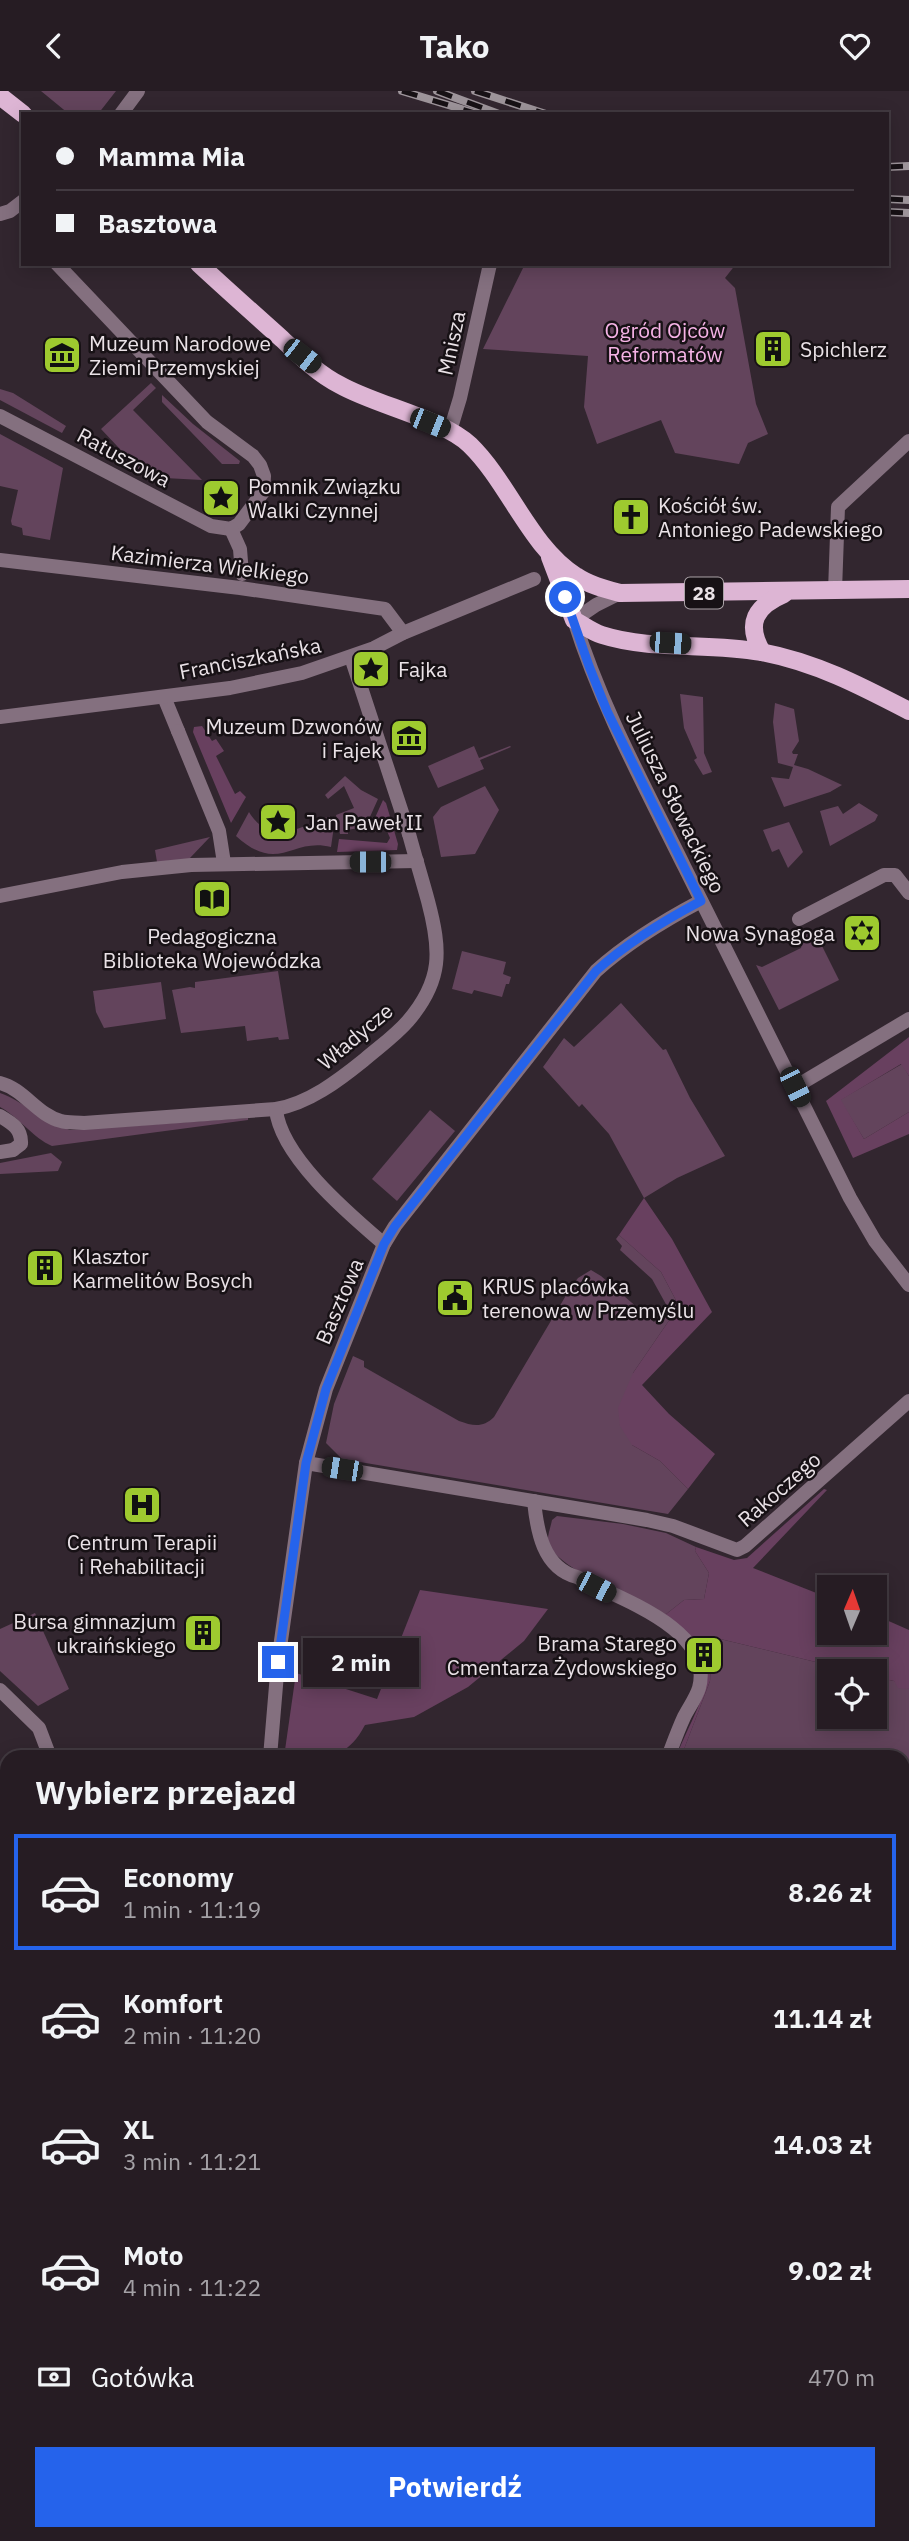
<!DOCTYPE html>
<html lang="pl">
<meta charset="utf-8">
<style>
:root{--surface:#261c23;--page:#322930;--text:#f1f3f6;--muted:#a4a1a6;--line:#423a41;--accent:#2563eb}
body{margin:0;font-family:"IBM Plex Sans",sans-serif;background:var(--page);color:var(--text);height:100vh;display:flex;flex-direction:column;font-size:26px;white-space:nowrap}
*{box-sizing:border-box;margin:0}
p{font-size:23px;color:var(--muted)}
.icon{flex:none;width:38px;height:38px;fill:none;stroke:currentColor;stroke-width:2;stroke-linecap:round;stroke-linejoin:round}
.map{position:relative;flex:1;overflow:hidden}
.side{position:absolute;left:0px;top:1659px;width:910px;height:791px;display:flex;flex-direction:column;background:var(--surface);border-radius:21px 21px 0 0;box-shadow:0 4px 18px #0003,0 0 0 2px var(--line)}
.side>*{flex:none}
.hud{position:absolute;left:21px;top:21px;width:868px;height:154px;border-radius:0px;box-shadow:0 4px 18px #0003,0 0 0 2px var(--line);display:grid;align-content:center;height:154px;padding:0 35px;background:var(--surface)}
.needle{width:46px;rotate:2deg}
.controls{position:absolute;left:817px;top:1484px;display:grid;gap:14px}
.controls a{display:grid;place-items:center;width:70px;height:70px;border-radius:0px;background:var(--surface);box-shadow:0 4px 18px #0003,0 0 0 2px var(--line);font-size:35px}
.end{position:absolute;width:32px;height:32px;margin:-16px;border:9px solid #2563eb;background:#fff;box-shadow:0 0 0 4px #fff}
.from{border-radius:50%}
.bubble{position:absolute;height:49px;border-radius:0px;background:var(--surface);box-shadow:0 4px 18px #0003,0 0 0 2px var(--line);font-size:23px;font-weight:700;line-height:49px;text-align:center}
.car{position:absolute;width:21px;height:42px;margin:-21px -10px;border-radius:9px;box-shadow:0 0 5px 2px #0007;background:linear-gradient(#222 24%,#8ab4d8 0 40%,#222 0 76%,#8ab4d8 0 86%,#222 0)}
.hud b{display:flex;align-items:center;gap:24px;height:66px;font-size:26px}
.hud b+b{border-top:2px solid var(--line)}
.hud i{width:18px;height:18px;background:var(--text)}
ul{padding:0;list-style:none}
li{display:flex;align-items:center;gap:21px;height:116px;margin:0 14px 10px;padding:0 21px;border:4px solid transparent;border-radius:0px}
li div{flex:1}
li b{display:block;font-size:26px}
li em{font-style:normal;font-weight:700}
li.on{border-color:var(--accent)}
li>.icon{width:63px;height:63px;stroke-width:1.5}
h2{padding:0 35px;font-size:32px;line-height:84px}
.pay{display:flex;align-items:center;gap:18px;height:77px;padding:0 35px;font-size:26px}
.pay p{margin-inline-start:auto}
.action{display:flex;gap:14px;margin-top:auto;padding:14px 35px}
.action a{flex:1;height:80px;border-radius:0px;background:var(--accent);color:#fff;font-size:28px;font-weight:700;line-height:80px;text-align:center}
header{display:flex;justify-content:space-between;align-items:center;height:91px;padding:0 35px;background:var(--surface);font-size:32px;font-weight:700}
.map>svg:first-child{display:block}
.green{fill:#63445c}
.forest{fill:#68405f}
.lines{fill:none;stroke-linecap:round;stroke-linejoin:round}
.pedestrian{stroke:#84707f;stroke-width:14}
.minor{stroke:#84707f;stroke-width:14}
.tertiary{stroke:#84707f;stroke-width:14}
.primary{stroke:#ddb5d4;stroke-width:18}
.rail-casing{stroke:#9e959b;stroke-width:8}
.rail{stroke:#171115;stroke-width:5;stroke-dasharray:16;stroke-linecap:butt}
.route{stroke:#2563eb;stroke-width:9}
.labels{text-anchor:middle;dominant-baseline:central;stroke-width:5;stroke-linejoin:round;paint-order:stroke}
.shield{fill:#171115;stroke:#aba3a8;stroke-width:2}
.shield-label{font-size:19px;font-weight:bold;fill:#eae2e7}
.park-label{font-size:21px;fill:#f6b3e6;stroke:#171115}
.poi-label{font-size:21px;fill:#eae2e7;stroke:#171115;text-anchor:start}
.street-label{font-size:21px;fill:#eae2e7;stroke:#171115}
</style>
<header><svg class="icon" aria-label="back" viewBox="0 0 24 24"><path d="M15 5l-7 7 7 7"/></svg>Tako<svg class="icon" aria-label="heart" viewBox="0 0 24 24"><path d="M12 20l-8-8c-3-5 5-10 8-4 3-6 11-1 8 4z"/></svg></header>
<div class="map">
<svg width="909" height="2450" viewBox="0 0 909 2450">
<rect width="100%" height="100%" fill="#32262f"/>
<!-- green -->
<g class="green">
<polygon points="41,0 116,0 98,23 84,21 69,23"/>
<polygon points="525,173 736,173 725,187 735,197 756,313 768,343 748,352 739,373 675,362 661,329 597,353 584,316 588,265 483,258"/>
<polygon points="151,292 156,297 133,319 202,389 146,386 136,375 139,372 138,370 134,373 101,338"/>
<polygon points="0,298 13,302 66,335 62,342 0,309"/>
<polygon points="162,304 193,333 240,370 239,373 222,373 162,311"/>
<polygon points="0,343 63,377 50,449 23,444 22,437 12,434 11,430 18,399 0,395"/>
<polygon points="680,603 703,606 704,662 712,681 703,684 694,669 697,667 684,637"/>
<polygon points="775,612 794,618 799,650 792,661 793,663 798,663 794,674 808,678 842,694 830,701 784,716 771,686 789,688 793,676 778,672 773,631"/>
<polygon points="474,655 479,667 510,655 511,656 480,669 484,678 438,697 428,675"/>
<polygon points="345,685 361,699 378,708 369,728 367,727 358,737 348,739 348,743 340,743 336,724 354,717 344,695 328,708 325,704"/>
<polygon points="485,695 499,719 475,763 441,766 433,726 441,716"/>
<polygon points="859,712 878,724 875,730 830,755 820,720 838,715 843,723"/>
<path d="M249 721C270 756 301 736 330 725L333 742 331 756C291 746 279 784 236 745Z"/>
<polygon points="789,731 803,761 788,777 779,758 772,761 763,739"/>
<polygon points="210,746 189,768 157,771 155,759"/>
<polygon points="814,839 839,889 779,919 756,874 762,876 801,857 802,852 800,847"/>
<polygon points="462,860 506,871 503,883 511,886 509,893 506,893 502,906 474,899 472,903 452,898"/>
<polygon points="278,880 289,948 279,949 278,946 247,950 245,935 181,942 172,899 190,896 195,897 195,891"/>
<polygon points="161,891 166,928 104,937 96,921 93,900"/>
<polygon points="621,912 663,959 666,958 690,1007 725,1065 677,1087 644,1107 609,1043 582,1013 579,1016 543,976 564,947 574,956"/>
<polygon points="902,973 909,985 909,1021 864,1048 840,1009"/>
<path d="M0 1002C25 1011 44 1031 70 1039L248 1027V1029L52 1055C33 1047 19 1026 0 1016Z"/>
<polygon points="430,1019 455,1040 397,1110 372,1088"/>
<polygon points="51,1062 62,1071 58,1080 0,1083 0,1072"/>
<path d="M619 1144 661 1181 679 1215 633 1282 632 1354 660 1370 688 1398 668 1423 342 1368 326 1352 334 1313 353 1265 364 1270V1276L459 1330C473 1335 483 1337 494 1326L571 1196 578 1187 591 1179 601 1185 654 1231 668 1217 652 1188 620 1159 622 1155 616 1148Z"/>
<path d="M557 1425 623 1433 666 1442 696 1456 695 1460 709 1482 704 1508 684 1509 665 1524C641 1512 553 1476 548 1451 547 1445 551 1435 552 1429Z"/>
<polygon points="35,1522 69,1598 38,1615 0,1580 0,1538"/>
<polygon points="712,1546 853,1580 830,1580 830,1626 875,1626 875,1586 894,1590 909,1598 909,1775 903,1783 903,1666 681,1666 710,1590"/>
<polygon points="909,1846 909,2450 790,2450 783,2443 903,2443 903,1849"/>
<polygon points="7,2290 7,2443 259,2443 256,2450 0,2450 0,2305"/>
</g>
<!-- forest -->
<g class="forest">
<polygon points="202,635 212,650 216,648 224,660 216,665 235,703 240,700 246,706 231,732 193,641 194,636"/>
<polygon points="383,709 386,712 398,753 397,759 337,761 339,748 387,752 390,747 384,733 374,729"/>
<polygon points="909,946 909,985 901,973 841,1009 864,1048 909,1021 909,1043 853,1067 826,1010"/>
<polygon points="644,1107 672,1148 712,1221 642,1294 669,1323 715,1363 688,1398 660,1370 632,1354 620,1335 618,1317 633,1282 679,1215 661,1181 619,1144"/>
<path d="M824 1398 827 1399 753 1477 829 1507 830 1542H875V1524L909 1539V1598L898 1597 894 1590 875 1586V1580H853L712 1546 710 1590 681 1666H676C702 1601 734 1574 665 1524L684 1509 704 1508 709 1482 695 1460 696 1456 734 1469 747 1467Z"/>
<path d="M420 1499 548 1518 524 1550 468 1596 414 1626 365 1634C345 1672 322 1666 284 1666L296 1582 377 1608Z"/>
</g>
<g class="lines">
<!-- pedestrian -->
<g class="pedestrian">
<polyline points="121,23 138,0"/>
<polyline points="0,469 240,497 385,518 403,542"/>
<polyline points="351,566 409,743"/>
<polyline points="164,606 178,640"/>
<polyline points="0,626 230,597 302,582 374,557 403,542 534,488"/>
<path d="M0 1025C12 1032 22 1038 21 1053L13 1059"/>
</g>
<!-- minor -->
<g class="minor">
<polyline points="0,123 10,120 23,110"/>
<polyline points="0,325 211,435 231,438 239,433 263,401 264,385 260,374 253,365 207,331 57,173"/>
<polyline points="450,340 460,307 490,173"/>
<polyline points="231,438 240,458 242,483"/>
<polyline points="835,500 838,416 909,350"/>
<polyline points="178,640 219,740 224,772"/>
<polyline points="0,805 122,781 191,774 417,770"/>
<polyline points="799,828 884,784 895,784 909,802"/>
<path d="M0 992C24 998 37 1024 61 1030 68 1032 76 1031 84 1032L276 1018C309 1012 338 990 364 969 379 956 395 945 408 930 443 889 441 859 428 810 422 788 415 765 409 743"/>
<polyline points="795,996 909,928"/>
<path d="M276 1018C280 1065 349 1123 384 1153"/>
<polyline points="0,1061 13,1059"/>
<polyline points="306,1372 647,1429 673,1435 737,1459 745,1455 909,1310"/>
<path d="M534 1410C537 1440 543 1477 577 1486 617 1507 715 1538 699 1597 696 1607 689 1616 684 1626 678 1639 673 1653 668 1666"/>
<polyline points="0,1599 39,1637 50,1666"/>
<path d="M270 1666 278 1571 306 1372 326 1298 384 1153 395 1135 596 880C628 851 663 830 701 810"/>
<polyline points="766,2443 774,2450"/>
<polyline points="260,2450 263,2443"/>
<polyline points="682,2450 685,2443"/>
</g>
<!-- tertiary -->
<path class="tertiary" d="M620 502 596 514 574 529C601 615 644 694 684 775 739 885 794 996 850 1107L875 1150 909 1194"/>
<!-- primary -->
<g class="primary">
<polyline points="0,5 23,23"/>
<path d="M199 173C226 198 254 223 282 248 299 264 318 283 340 294 375 314 443 328 470 354 509 392 530 456 576 485 589 494 605 498 620 502L909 498"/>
<path d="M550 466 574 529C583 534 592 541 602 544 652 560 709 551 761 561 815 571 861 595 909 620"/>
<path d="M762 561C745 532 756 515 784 503"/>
</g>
<defs>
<g id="rail">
<polyline points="402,0 478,23"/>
<polyline points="437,0 499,23"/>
<polyline points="475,0 546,23"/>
<polyline points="887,76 909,75"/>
<polyline points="887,108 909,109"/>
<polyline points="887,121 909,122"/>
</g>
</defs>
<!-- rail casing -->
<use href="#rail" class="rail-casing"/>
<!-- rail -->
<use href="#rail" class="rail"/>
</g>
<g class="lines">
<!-- route -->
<path class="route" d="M278 1571 306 1372 326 1298 384 1153 395 1135 596 880C628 851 663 830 701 810L607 620 589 575 565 506"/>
</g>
<!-- icons -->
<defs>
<symbol id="building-square" viewBox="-11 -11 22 22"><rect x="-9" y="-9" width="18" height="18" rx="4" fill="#9eca2f" stroke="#171115"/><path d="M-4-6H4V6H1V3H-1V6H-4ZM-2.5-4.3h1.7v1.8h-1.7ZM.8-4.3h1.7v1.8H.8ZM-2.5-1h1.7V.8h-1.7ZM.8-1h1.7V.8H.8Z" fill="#111"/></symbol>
<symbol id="museum-square" viewBox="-11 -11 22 22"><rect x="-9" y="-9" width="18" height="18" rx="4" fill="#9eca2f" stroke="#171115"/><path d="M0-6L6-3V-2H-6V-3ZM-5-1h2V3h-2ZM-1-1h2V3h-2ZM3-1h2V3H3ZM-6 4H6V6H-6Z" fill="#111"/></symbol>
<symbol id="sight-square" viewBox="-11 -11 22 22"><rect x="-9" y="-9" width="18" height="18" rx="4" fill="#9eca2f" stroke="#171115"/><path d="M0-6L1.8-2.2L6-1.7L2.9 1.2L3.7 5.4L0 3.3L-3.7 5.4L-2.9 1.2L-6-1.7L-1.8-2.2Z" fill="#111"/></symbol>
<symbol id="church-square" viewBox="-11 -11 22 22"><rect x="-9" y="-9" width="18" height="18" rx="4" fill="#9eca2f" stroke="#171115"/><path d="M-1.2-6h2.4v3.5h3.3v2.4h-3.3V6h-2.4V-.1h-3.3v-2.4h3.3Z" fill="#111"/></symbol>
<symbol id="library-square" viewBox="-11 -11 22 22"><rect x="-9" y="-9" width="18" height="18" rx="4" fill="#9eca2f" stroke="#171115"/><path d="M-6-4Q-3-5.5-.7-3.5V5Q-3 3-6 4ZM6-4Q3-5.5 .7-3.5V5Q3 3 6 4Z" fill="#111"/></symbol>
<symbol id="synagogue-square" viewBox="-11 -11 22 22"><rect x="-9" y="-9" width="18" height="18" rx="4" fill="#9eca2f" stroke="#171115"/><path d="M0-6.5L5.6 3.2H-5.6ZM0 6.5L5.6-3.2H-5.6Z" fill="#111"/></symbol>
<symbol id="civic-square" viewBox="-11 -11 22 22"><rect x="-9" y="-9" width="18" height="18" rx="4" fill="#9eca2f" stroke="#171115"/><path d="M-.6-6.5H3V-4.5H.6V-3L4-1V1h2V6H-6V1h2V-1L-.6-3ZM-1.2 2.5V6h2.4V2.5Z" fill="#111"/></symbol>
<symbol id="hospital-square" viewBox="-11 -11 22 22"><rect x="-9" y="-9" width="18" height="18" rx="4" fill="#9eca2f" stroke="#171115"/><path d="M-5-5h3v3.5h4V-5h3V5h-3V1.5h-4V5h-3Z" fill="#111"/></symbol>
</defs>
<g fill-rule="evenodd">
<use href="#building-square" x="751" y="236" width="44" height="44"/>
<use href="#museum-square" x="40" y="242" width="44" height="44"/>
<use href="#sight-square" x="199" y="385" width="44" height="44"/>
<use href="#church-square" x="609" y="404" width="44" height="44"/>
<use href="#sight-square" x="349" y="556" width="44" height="44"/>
<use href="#museum-square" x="387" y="625" width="44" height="44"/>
<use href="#sight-square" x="256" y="709" width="44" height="44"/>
<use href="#library-square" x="190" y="786" width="44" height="44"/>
<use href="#synagogue-square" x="840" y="820" width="44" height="44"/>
<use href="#building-square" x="23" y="1155" width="44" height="44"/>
<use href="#civic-square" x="433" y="1185" width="44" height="44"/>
<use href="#hospital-square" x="120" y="1392" width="44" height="44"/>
<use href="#building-square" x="181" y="1520" width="44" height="44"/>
<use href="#building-square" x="682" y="1542" width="44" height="44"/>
</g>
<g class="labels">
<!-- shield labels -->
<rect class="shield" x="685" y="486.5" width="38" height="31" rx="5"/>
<g class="shield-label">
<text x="704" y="502">28</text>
</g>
<!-- park labels -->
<g class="park-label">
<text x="665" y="239">Ogród Ojców<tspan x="665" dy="24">Reformatów</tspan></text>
</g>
<!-- poi labels -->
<g class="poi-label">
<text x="89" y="252">Muzeum Narodowe<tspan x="89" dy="24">Ziemi Przemyskiej</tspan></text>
<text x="800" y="258">Spichlerz</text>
<text x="248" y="395">Pomnik Związku<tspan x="248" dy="24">Walki Czynnej</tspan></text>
<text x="658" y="414">Kościół św.<tspan x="658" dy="24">Antoniego Padewskiego</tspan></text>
<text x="398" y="578">Fajka</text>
<text x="382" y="635" text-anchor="end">Muzeum Dzwonów<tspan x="382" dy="24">i Fajek</tspan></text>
<text x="305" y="731">Jan Paweł II</text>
<text x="835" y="842" text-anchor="end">Nowa Synagoga</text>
<text x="212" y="845" text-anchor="middle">Pedagogiczna<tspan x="212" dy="24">Biblioteka Wojewódzka</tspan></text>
<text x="72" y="1165">Klasztor<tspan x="72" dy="24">Karmelitów Bosych</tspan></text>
<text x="482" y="1195">KRUS placówka<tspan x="482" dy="24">terenowa w Przemyślu</tspan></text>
<text x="142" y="1451" text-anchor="middle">Centrum Terapii<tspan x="142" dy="24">i Rehabilitacji</tspan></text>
<text x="176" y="1530" text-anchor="end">Bursa gimnazjum<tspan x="176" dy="24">ukraińskiego</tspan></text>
<text x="677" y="1552" text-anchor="end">Brama Starego<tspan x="677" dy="24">Cmentarza Żydowskiego</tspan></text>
</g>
<!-- street labels -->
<g class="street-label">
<text transform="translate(451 252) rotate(-78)">Mnisza</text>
<text transform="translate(124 366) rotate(28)">Ratuszowa</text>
<text transform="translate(210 473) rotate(7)">Kazimierza Wielkiego</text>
<text transform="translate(250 567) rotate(-11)">Franciszkańska</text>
<text transform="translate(676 711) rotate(64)">Juliusza Słowackiego</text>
<text transform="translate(355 945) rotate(-40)">Władycze</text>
<text transform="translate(339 1210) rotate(-67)">Basztowa</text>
<text transform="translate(779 1398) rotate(-41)">Rakoczego</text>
</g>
</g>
</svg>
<div class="controls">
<a><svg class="needle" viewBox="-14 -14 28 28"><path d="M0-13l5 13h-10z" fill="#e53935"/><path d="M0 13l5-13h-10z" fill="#a4a1a6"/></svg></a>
<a><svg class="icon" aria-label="locate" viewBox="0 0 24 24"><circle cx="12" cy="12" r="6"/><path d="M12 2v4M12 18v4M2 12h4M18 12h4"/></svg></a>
</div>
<i class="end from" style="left:565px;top:506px"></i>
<i class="end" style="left:278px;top:1571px"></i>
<div class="bubble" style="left:303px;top:1547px;width:116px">2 min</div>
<i class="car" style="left:302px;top:265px;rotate:128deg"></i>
<i class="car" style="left:430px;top:332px;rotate:112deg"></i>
<i class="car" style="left:670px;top:552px;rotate:94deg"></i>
<i class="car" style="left:370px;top:771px;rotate:270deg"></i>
<i class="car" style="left:795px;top:996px;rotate:154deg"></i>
<i class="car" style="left:342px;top:1378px;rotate:279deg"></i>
<i class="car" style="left:596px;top:1496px;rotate:117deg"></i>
<div class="hud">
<b><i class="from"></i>Mamma Mia</b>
<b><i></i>Basztowa</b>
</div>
<section class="side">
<h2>Wybierz przejazd</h2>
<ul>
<li class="on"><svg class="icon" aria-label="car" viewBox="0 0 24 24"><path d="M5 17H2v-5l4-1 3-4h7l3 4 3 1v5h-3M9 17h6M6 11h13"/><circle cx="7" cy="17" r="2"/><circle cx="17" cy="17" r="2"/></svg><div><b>Economy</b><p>1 min · 11:19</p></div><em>8.26 zł</em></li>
<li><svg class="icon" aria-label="car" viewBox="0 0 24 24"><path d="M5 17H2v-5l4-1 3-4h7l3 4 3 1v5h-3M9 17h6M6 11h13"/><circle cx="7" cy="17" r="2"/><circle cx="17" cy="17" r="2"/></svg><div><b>Komfort</b><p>2 min · 11:20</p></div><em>11.14 zł</em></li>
<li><svg class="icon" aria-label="car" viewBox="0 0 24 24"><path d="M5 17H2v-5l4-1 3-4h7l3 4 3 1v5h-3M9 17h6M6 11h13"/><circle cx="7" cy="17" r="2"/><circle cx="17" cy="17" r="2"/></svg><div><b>XL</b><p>3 min · 11:21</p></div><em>14.03 zł</em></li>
<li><svg class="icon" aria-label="car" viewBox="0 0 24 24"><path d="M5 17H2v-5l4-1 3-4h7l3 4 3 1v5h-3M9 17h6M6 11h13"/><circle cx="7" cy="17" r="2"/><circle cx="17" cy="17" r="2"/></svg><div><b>Moto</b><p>4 min · 11:22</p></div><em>9.02 zł</em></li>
</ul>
<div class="pay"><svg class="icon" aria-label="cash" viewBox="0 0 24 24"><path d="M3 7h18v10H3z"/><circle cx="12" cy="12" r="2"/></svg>Gotówka<p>470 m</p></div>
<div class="action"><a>Potwierdź</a></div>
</section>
</div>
